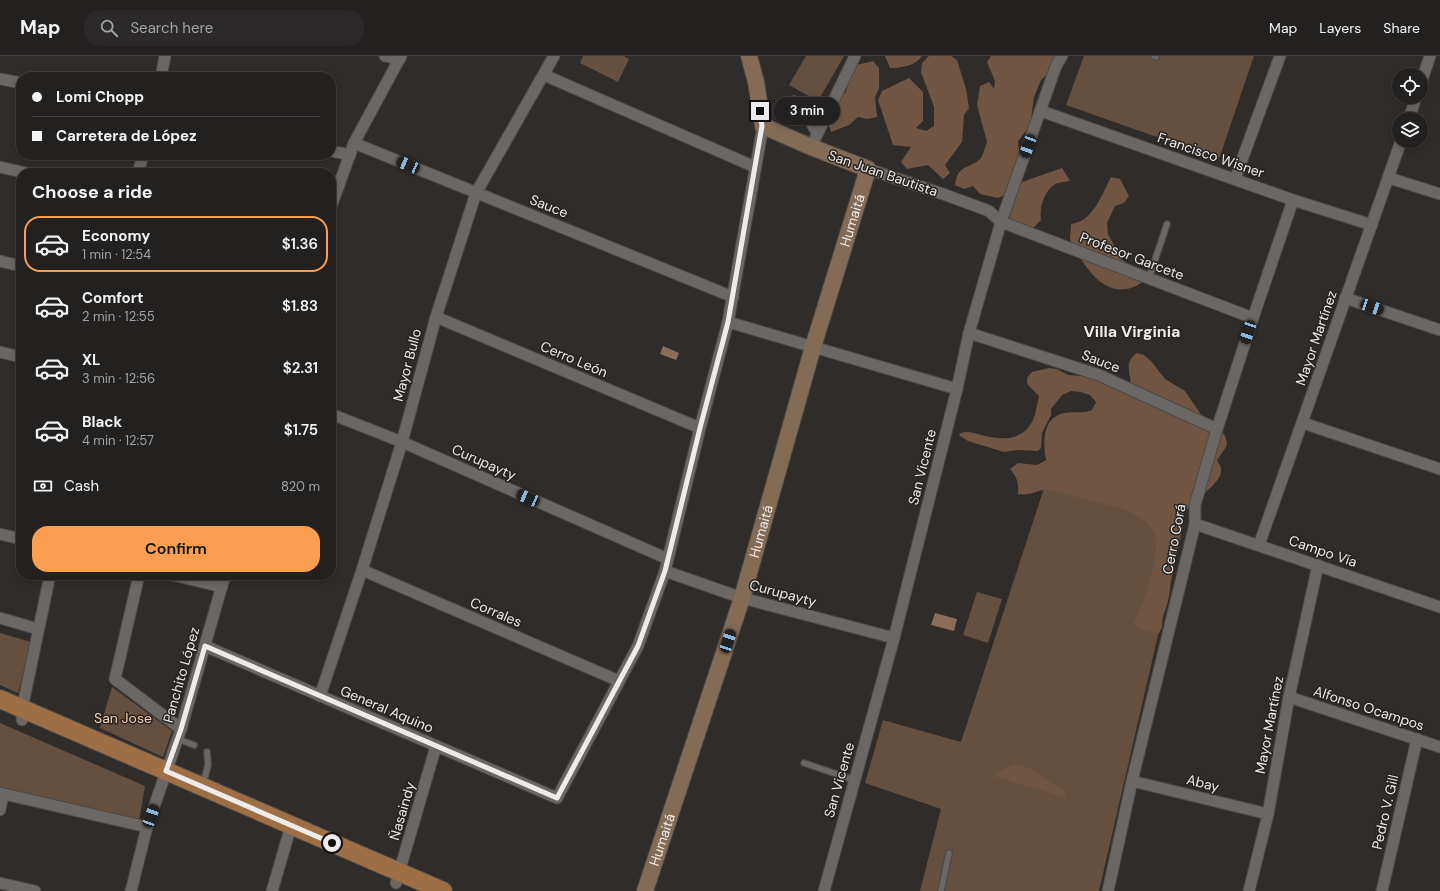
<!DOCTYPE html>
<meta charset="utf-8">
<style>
:root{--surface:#232120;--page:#2b2929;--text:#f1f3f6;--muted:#a3a3a5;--line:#403e3e;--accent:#fb9e50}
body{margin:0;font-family:"DM Sans",sans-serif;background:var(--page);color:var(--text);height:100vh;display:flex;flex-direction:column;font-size:15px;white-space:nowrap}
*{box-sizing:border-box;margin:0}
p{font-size:13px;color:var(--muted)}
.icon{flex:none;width:22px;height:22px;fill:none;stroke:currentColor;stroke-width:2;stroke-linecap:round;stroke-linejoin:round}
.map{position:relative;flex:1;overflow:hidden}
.sheet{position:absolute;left:16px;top:112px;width:320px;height:412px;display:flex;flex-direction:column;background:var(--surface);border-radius:16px;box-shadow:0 2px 6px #0003,0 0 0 1px var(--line)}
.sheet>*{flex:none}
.guide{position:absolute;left:16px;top:16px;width:320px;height:88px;border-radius:16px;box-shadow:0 2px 6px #0003,0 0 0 1px var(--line);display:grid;align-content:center;height:88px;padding:0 16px;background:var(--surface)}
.fabs{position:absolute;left:1392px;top:12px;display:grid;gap:8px}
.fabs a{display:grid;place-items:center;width:36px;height:36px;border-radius:50%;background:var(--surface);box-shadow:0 2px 6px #0003,0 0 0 1px var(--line);font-size:20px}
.end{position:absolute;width:18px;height:18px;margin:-9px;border:5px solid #eeeceb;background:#111;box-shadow:0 0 0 2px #111}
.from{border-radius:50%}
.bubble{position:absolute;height:28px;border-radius:14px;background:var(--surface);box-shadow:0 2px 6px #0003,0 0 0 1px var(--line);font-size:13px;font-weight:600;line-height:28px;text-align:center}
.car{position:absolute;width:12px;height:24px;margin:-12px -6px;border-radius:5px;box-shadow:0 0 3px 1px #0007;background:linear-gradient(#222 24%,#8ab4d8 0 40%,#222 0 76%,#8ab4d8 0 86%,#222 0)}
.guide b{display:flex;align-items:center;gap:14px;height:38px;font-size:15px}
.guide b+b{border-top:1px solid var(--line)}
.guide i{width:10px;height:10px;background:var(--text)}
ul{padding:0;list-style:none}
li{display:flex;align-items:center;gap:12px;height:56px;margin:0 8px 6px;padding:0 8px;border:2px solid transparent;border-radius:16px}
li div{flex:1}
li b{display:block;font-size:15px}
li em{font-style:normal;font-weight:600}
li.current{border-color:var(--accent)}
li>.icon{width:36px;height:36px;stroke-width:1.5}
h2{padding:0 16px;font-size:18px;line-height:48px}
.pay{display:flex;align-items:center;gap:10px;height:44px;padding:0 16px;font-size:15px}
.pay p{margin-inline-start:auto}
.action{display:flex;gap:8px;margin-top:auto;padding:8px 16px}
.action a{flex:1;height:46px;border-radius:16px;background:var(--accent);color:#111;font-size:16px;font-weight:600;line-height:46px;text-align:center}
header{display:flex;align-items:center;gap:24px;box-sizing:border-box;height:56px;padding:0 20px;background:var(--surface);border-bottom:1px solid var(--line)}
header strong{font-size:19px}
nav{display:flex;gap:22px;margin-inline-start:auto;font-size:14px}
.search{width:280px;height:36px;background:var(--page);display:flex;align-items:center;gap:10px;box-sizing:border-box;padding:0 14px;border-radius:16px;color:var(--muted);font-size:15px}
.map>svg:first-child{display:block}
.green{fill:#65503f}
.forest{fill:#705642}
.water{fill:#8a6e5a}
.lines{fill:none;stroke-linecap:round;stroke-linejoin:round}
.lane-casing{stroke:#4b4947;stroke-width:8}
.street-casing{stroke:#4b4947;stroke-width:13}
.secondary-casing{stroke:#4b4947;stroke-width:18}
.primary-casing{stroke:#4b4947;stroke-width:20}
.lane{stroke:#6a6764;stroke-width:5.5}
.street{stroke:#6a6764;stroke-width:11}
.secondary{stroke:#846b55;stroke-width:16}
.primary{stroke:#9e6f45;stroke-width:18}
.route{stroke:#eeeceb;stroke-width:5}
.labels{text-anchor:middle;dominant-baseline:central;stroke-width:3;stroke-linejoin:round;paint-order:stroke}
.street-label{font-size:14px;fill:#eeeceb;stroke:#262321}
.park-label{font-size:14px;fill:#f9d0b2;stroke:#262321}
.quarter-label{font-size:16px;font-weight:bold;fill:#eeeceb;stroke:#262321}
</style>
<header>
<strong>Map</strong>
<div class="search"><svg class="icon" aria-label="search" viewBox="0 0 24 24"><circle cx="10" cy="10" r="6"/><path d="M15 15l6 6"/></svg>Search here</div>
<nav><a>Map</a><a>Layers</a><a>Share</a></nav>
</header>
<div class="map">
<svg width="1440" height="835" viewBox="0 0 1440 835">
<rect width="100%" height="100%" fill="#2f2c2a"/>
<!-- green -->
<g class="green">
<polygon points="583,0 624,0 629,3 618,26 580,7"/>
<polygon points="806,0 844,0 818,45 789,29"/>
<polygon points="1084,0 1254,0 1219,103 1066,49"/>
<polygon points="1045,429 1183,471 1099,835 920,835 941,753 865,727 883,664 961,686"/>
<polygon points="977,536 1002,543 988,587 963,579"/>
<polygon points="0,577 31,586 18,637 0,629"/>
<polygon points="112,631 172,675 163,701 100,672"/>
<polygon points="0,667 145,730 139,764 0,732"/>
</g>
<!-- forest -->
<g class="forest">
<path d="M885 0H922C915 10 902 12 890 12Z"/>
<polygon points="929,0 951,0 957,4 966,33 969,52 964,59 962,86 945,109 950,117 943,123 928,109 907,113 901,106 911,91 893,89 878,44 882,35 909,22 923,36 923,65 916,72 926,75 934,70 934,51 921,16 922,7"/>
<path d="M991 0H1060L1056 10 1041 24 1034 41 1030 70 1018 85 1020 103 1007 138 998 142 980 138 973 130 964 133 955 129C958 109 966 114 979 104 983 101 985 91 987 86L977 49 980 30 989 26 994 33 995 25 987 6Z"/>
<polygon points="873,5 879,12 879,32 875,41 877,61 867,63 858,61 849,69 831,76 828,67 831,50 846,36 852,10"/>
<path d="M1062 112 1070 125C1065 126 1058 126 1054 129 1044 136 1039 152 1041 164L1029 176 1009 165 1012 149 1022 126Z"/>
<path d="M1111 121 1120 123 1129 140 1124 147 1115 150 1107 167 1108 178 1122 204 1141 215 1146 224C1117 245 1097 228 1081 203 1078 198 1072 192 1071 187 1069 182 1071 174 1071 168 1093 166 1102 138 1111 121Z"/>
<path d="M1137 297 1144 299 1151 305 1165 323 1185 335 1202 360 1219 372 1225 380 1227 387 1226 391 1217 404C1218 407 1222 411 1221 415 1221 428 1192 445 1184 457 1182 460 1177 479 1177 484 1177 486 1178 487 1178 489L1170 531C1170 541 1166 551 1163 561 1161 567 1164 570 1159 577L1141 574 1134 568C1137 559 1141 551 1145 542 1150 529 1160 489 1154 476 1149 464 1134 458 1123 453L1047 433C1035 435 1031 440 1018 438 1019 427 1017 421 1010 413L1018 407 1037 409 1046 404C1043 387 1042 362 1064 357 1074 355 1081 358 1092 354L1096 346 1090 339 1081 336 1071 335 1062 339 1051 353V359L1042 377 1041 392 1038 395 1017 394 1004 396 968 385 960 380 959 378C966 374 974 377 981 379 1000 384 1023 386 1033 364 1036 357 1037 348 1039 340L1028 329 1027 327V322L1032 316 1049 312 1057 313 1068 319 1081 320 1131 330C1131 317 1123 307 1137 297Z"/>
<path d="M1014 709C1028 709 1037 717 1047 725 1052 728 1059 730 1064 734L1067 742 994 720 1001 714Z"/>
</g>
<!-- water -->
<g class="water">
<polygon points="663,290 679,297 676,304 660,298"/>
<polygon points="935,557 957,563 954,575 931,569"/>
</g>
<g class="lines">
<defs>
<g id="lane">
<polyline points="1154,0 1156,1"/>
<polyline points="794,43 816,80"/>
<polyline points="1149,222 1167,168"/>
<polyline points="178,683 194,689"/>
<polyline points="804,707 854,724"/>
<polyline points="203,729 208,709 207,696"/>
<polyline points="941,835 949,797"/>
</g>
<g id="street">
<polyline points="385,0 400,3"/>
<polyline points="544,19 755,111"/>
<polyline points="161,21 165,0"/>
<polyline points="0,23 21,27"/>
<polyline points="1421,27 1430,0"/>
<polyline points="1041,55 1293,144 1372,169"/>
<polyline points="1409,63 1416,41"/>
<polyline points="354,87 733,241"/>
<polyline points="811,91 855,0"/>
<polyline points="331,95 350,99"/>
<polyline points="0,111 26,117"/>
<polyline points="868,113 943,138 989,155 1001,166 1253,262"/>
<polyline points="138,117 143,99"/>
<polyline points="1389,122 1440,138"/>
<polyline points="1235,123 1280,0"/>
<polyline points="331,151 354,87 401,0"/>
<polyline points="0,205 21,210"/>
<polyline points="1345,242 1440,274"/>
<polyline points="436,261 700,372"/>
<polyline points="728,266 957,333"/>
<polyline points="969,277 1099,319 1217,373"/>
<polyline points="0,296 21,301"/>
<polyline points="331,358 402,386 668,503"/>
<polyline points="1303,367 1440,413"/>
<polyline points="1195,468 1440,551"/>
<polyline points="0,478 21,483"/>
<polyline points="1259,489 1401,85"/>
<polyline points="362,514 619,625"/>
<polyline points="665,515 742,542 894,582"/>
<polyline points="139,519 115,623 181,673"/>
<polyline points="173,519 222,531"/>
<polyline points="0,562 38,573"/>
<polyline points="205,590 557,742 638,590 665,515 700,372 728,266 763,70"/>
<polyline points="320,640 362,514 402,386 436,261 476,137 554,0"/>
<polyline points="1289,641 1440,691"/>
<polyline points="22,664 22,653 50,519"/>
<polyline points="1132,725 1268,758"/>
<polyline points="0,737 147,771"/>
<polyline points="0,754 3,738"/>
<polyline points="0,827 35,835"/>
<polyline points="396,827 436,690"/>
<polyline points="131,835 147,771 181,673 225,519"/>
<polyline points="272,835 291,770"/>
<polyline points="824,835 894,582 957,333 969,277 1001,166 1056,10 1062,0"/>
<polyline points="1108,835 1132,725 1195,468 1195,449 1217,373 1253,262 1293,144"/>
<polyline points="1249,835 1268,758 1289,641 1318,509"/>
<polyline points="1382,835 1417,683"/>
</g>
<g id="secondary">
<path id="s1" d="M645 835 742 542 813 291 868 113 811 91 763 70 756 26 749 0"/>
</g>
<polyline id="primary" points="0,643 443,835"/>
</defs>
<!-- lane casing -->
<use href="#lane" class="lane-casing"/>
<!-- street casing -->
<use href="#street" class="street-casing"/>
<!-- secondary casing -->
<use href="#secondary" class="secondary-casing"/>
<!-- primary casing -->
<use href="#primary" class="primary-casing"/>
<!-- lane -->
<use href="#lane" class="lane"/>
<!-- street -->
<use href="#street" class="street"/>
<!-- secondary -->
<use href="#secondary" class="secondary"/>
<!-- primary -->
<use href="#primary" class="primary"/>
</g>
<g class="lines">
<!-- route -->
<polyline class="route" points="332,787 166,715 181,673 205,590 557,742 638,590 665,515 700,372 728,266 762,70 760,55"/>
</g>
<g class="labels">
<!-- street labels -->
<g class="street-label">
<text transform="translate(1211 99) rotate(19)">Francisco Wisner</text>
<text transform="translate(883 117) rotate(19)">San Juan Bautista</text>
<text transform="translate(549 150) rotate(22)">Sauce</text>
<text stroke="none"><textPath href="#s1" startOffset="702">Humaitá</textPath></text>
<text transform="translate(1132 200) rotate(21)">Profesor Garcete</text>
<text transform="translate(1316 282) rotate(-71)">Mayor Martínez</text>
<text transform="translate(574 303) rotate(23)">Cerro León</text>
<text transform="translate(1101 305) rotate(21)">Sauce</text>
<text transform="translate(407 309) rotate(-75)">Mayor Bullo</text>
<text transform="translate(484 406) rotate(24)">Curupayty</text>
<text transform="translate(922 411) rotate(-76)">San Vicente</text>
<text stroke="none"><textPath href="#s1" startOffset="378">Humaitá</textPath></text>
<text transform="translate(1174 483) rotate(-79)">Cerro Corá</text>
<text transform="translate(1323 495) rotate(19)">Campo Vía</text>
<text transform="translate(783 537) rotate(15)">Curupayty</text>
<text transform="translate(496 556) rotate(23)">Corrales</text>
<text transform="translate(181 619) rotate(-74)">Panchito López</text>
<text transform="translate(1369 652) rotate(18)">Alfonso Ocampos</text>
<text transform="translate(387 653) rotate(23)">General Aquino</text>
<text transform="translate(1269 669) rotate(-79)">Mayor Martínez</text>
<text transform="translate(839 724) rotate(-74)">San Vicente</text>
<text transform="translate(1203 727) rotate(14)">Abay</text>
<text transform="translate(402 755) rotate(-74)">Ñasaindy</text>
<text transform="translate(1385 756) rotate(-77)">Pedro V. Gill</text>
<text stroke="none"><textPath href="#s1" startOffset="54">Humaitá</textPath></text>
</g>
<!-- park labels -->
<g class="park-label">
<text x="123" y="662">San Jose</text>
</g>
<!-- quarter labels -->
<g class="quarter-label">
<text x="1132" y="275">Villa Virginia</text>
</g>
</g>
</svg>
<div class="fabs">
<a><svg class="icon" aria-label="locate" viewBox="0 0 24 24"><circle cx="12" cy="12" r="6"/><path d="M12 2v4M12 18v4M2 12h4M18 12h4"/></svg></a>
<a><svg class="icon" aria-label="layers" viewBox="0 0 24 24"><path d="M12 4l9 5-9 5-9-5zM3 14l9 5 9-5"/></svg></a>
</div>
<i class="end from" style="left:332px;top:787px"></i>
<i class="end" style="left:760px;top:55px"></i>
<div class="bubble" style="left:774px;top:41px;width:66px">3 min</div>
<i class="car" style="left:1028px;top:90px;rotate:200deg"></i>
<i class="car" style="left:408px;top:109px;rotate:293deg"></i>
<i class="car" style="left:1372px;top:251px;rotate:109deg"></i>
<i class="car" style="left:1248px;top:276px;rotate:198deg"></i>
<i class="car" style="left:528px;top:442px;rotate:294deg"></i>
<i class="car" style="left:728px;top:585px;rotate:18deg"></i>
<i class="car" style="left:151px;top:760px;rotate:20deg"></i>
<div class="guide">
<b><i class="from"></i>Lomi Chopp</b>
<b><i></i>Carretera de López</b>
</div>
<section class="sheet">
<h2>Choose a ride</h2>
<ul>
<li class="current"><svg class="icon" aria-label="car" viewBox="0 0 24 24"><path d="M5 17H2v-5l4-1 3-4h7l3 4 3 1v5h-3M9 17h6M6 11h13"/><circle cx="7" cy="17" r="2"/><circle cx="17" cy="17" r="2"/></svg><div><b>Economy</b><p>1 min · 12:54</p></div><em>$1.36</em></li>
<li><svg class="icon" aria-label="car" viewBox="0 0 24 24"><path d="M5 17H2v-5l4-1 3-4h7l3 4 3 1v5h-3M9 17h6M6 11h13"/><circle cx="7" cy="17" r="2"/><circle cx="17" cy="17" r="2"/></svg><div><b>Comfort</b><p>2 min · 12:55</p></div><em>$1.83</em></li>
<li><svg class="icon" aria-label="car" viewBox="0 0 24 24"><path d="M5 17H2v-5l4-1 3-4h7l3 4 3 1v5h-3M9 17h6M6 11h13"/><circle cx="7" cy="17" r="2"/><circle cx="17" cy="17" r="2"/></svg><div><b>XL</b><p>3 min · 12:56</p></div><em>$2.31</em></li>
<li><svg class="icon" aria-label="car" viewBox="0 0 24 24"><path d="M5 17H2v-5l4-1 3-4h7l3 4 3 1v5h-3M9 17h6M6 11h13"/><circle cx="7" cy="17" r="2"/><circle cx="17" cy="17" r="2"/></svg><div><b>Black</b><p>4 min · 12:57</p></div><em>$1.75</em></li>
</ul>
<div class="pay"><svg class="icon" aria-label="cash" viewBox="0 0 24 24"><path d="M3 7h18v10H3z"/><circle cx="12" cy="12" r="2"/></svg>Cash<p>820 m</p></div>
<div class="action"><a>Confirm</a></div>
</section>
</div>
